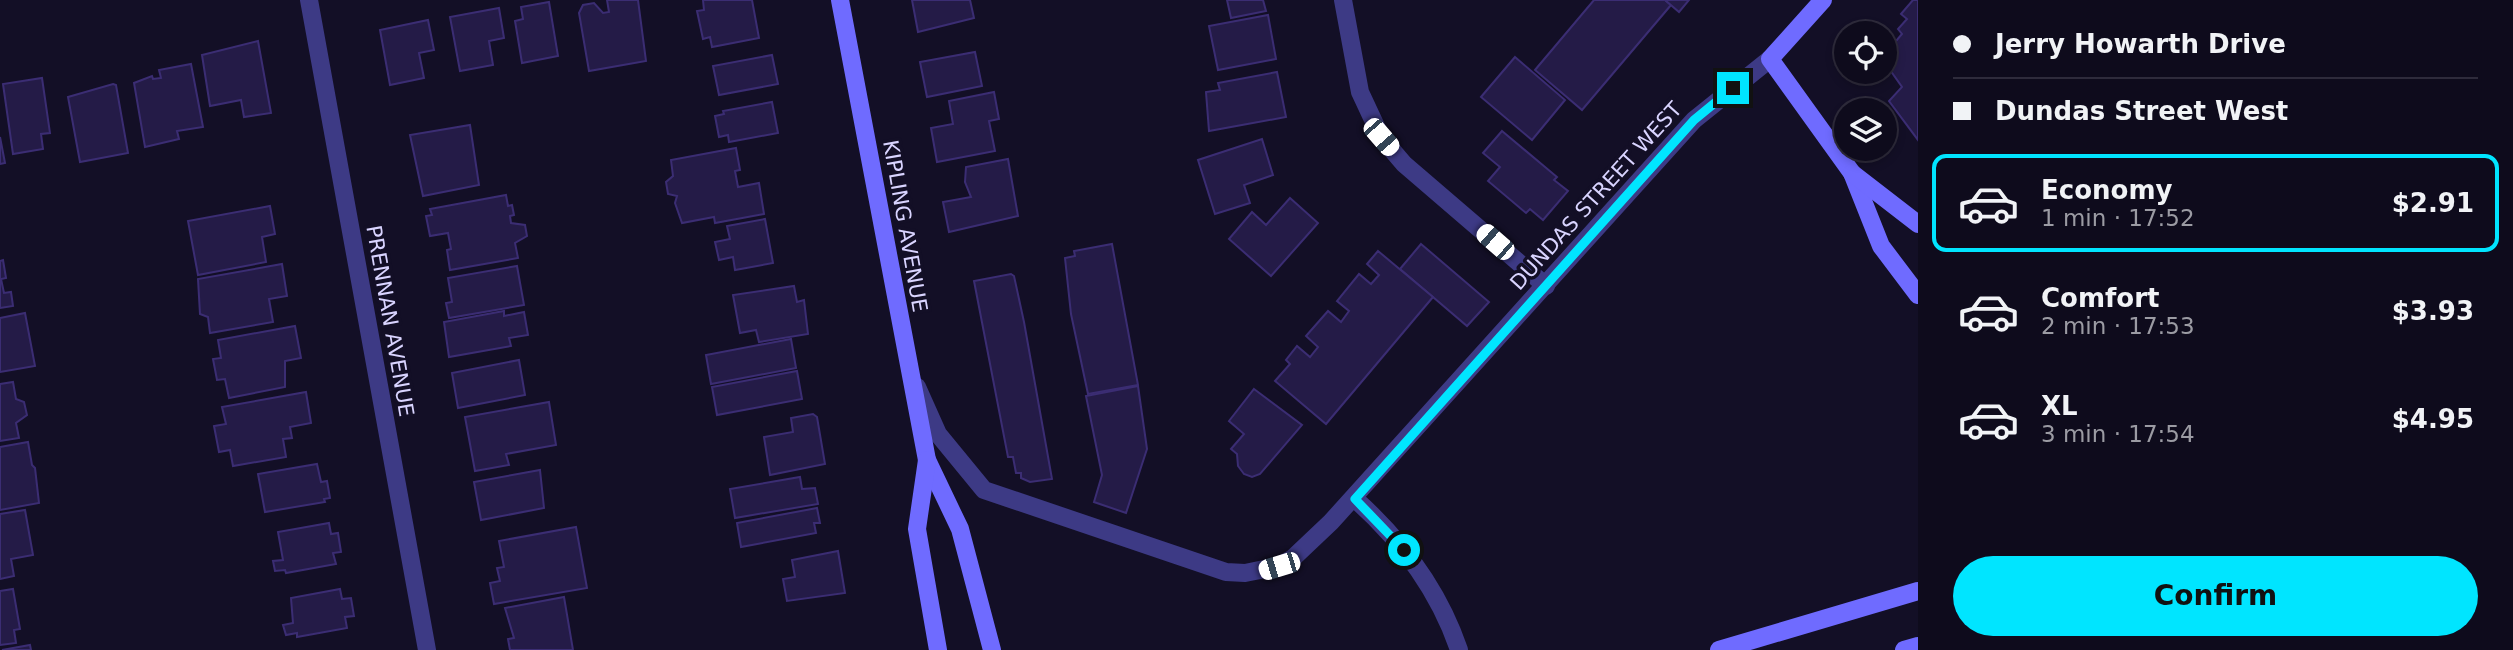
<!DOCTYPE html>
<meta charset="utf-8">
<style>
:root{--surface:#0e0b1c;--page:#1c1929;--text:#f1f3f6;--muted:#9b9ba3;--line:#2e2b3b;--accent:#00e5ff}
body{margin:0;font-family:"DejaVu Sans",sans-serif;background:var(--page);color:var(--text);height:100vh;display:flex;flex-direction:column;font-size:26px;white-space:nowrap}
*{box-sizing:border-box;margin:0}
p{font-size:23px;color:var(--muted)}
.icon{flex:none;width:38px;height:38px;fill:none;stroke:currentColor;stroke-width:2;stroke-linecap:round;stroke-linejoin:round}
.map{position:relative;flex:1;overflow:hidden}
.drawer{display:flex;flex-direction:column;background:var(--surface);width:595px}
.drawer>*{flex:none}
.hud{display:grid;align-content:center;height:154px;padding:0 35px;background:var(--surface)}
.tools{position:absolute;left:1834px;top:21px;display:grid;gap:14px}
.tools a{display:grid;place-items:center;width:63px;height:63px;border-radius:50%;background:var(--surface);box-shadow:0 4px 10px #0003,0 0 0 2px var(--line);font-size:35px}
.end{position:absolute;width:32px;height:32px;margin:-16px;border:9px solid #00e5ff;background:#111;box-shadow:0 0 0 4px #111}
.from{border-radius:50%}
.car{position:absolute;width:21px;height:42px;margin:-21px -10px;border-radius:9px;box-shadow:0 0 5px 2px #0007;background:linear-gradient(#fff 24%,#345 0 40%,#fff 0 76%,#345 0 86%,#fff 0)}
.hud b{display:flex;align-items:center;gap:24px;height:66px;font-size:26px}
.hud b+b{border-top:2px solid var(--line)}
.hud i{width:18px;height:18px;background:var(--text)}
ul{padding:0;list-style:none}
li{display:flex;align-items:center;gap:21px;height:98px;margin:0 14px 10px;padding:0 21px;border:4px solid transparent;border-radius:14px}
li div{flex:1}
li b{display:block;font-size:26px}
li em{font-style:normal;font-weight:700}
li.on{border-color:var(--accent)}
li>.icon{width:63px;height:63px;stroke-width:1.5}
.primary-button{display:flex;gap:14px;margin-top:auto;padding:14px 35px}
.primary-button a{flex:1;height:80px;border-radius:42px;background:var(--accent);color:#111;font-size:28px;font-weight:700;line-height:80px;text-align:center}
main{display:flex;flex:1;min-height:0}
.map>svg:first-child{display:block}
.building{fill:#241b47;stroke:#3b2d73;stroke-width:2}
.lines{fill:none;stroke-linecap:round;stroke-linejoin:round}
.minor{stroke:#3d3a85;stroke-width:18}
.tertiary{stroke:#3d3a85;stroke-width:18}
.secondary{stroke:#6f6bff;stroke-width:18}
.route{stroke:#00e5ff;stroke-width:9}
.labels{text-anchor:middle;dominant-baseline:central;stroke-width:7;stroke-linejoin:round;paint-order:stroke}
.street-label{font-size:21px;fill:#d9d4ff;stroke:#130f26}
</style>
<main>
<div class="map">
<svg width="1918" height="650" viewBox="0 0 1918 650">
<rect width="100%" height="100%" fill="#130f26"/>
<!-- building -->
<g class="building">
<polygon points="607,0 638,0 646,61 589,71 579,13 583,5 594,3 603,13 609,12"/>
<polygon points="703,0 752,0 759,38 712,47 710,37 703,39 697,11 704,10"/>
<polygon points="912,0 970,0 974,18 918,32"/>
<polygon points="1227,0 1263,0 1266,11 1231,18"/>
<polygon points="1594,0 1665,0 1671,5 1582,110 1535,70"/>
<polygon points="1665,0 1689,0 1679,12"/>
<polygon points="1913,0 1918,0 1918,140 1889,101 1902,87 1888,67 1895,63 1885,54 1902,34 1898,29 1907,19 1901,14"/>
<polygon points="549,2 558,56 522,63 515,21 523,19 521,7"/>
<polygon points="499,8 504,38 489,41 493,65 460,71 450,17"/>
<polygon points="1268,15 1276,59 1218,70 1209,26"/>
<polygon points="428,20 434,50 419,53 424,78 390,85 380,30"/>
<polygon points="258,41 271,113 244,117 241,100 210,106 202,55"/>
<polygon points="975,52 982,86 927,97 920,62"/>
<polygon points="772,55 778,84 719,95 713,66"/>
<polygon points="1515,57 1565,100 1532,140 1481,97"/>
<polygon points="191,64 203,127 177,131 179,139 145,147 134,83 152,76 153,79 161,78 159,70"/>
<polygon points="1277,72 1286,117 1209,131 1206,92 1220,90 1218,83"/>
<polygon points="42,78 50,133 41,134 43,149 13,154 3,84"/>
<polygon points="113,84 116,85 128,153 80,162 68,97"/>
<polygon points="994,92 999,119 989,121 995,151 937,162 931,128 953,124 949,101"/>
<polygon points="772,102 778,133 729,142 728,135 719,137 715,116 724,114 723,111"/>
<polygon points="470,125 479,185 423,196 410,135"/>
<polygon points="1502,131 1557,177 1554,180 1568,191 1543,220 1530,209 1526,213 1488,181 1500,167 1483,153"/>
<polygon points="0,137 5,163 0,164"/>
<polygon points="1262,139 1273,175 1244,185 1250,203 1215,214 1198,160"/>
<polygon points="736,148 740,170 735,171 738,187 759,183 764,214 715,223 714,217 682,223 675,203 677,196 668,194 666,182 673,176 671,160"/>
<polygon points="1008,159 1018,216 949,232 943,202 971,197 965,182 966,167"/>
<polygon points="506,195 508,206 512,205 514,215 510,216 511,223 525,225 527,236 515,243 518,258 450,270 447,250 451,249 448,233 430,236 426,216 432,215 430,209"/>
<polygon points="1290,198 1318,223 1271,276 1229,239 1252,212 1266,225"/>
<polygon points="270,206 275,234 262,237 266,262 198,275 188,221"/>
<polygon points="765,219 773,263 735,270 733,257 719,260 715,242 730,239 727,226"/>
<polygon points="1112,244 1138,385 1088,394 1071,314 1065,258 1075,256 1074,251"/>
<polygon points="1421,244 1489,302 1467,326 1400,269"/>
<polygon points="1378,251 1433,297 1326,424 1275,381 1290,364 1286,360 1297,346 1310,357 1318,347 1306,336 1328,311 1341,322 1349,311 1337,301 1359,274 1371,284 1379,275 1367,264"/>
<polygon points="3,260 6,278 1,279 4,293 11,292 13,306 0,308 0,261"/>
<polygon points="282,264 287,296 269,299 273,322 210,333 208,317 200,314 198,279"/>
<polygon points="517,266 524,305 449,318 446,303 452,302 448,278"/>
<polygon points="1011,274 1014,276 1024,322 1052,479 1030,482 1021,478 1021,473 1016,473 1013,457 1008,457 974,281"/>
<polygon points="794,286 797,302 804,300 808,334 759,342 756,330 740,333 733,295"/>
<polygon points="504,311 504,316 524,312 528,335 509,338 511,346 449,357 444,322"/>
<polygon points="25,313 35,366 0,372 0,318"/>
<polygon points="295,326 301,358 285,361 285,387 229,398 225,379 217,380 213,359 221,358 218,340"/>
<polygon points="791,339 796,368 711,384 706,355"/>
<polygon points="519,360 525,395 458,408 452,373"/>
<polygon points="797,371 802,399 717,415 712,387"/>
<polygon points="13,382 16,399 24,402 27,415 16,423 19,438 0,441 0,384"/>
<polygon points="1138,386 1147,449 1126,513 1094,502 1102,475 1086,396"/>
<polygon points="1254,389 1302,425 1260,474 1252,477 1244,474 1238,466 1237,454 1231,449 1244,434 1229,421"/>
<polygon points="306,392 311,423 290,427 292,438 283,439 286,457 233,466 230,450 219,452 214,426 226,424 222,407"/>
<polygon points="549,402 556,445 506,454 509,465 475,471 465,417"/>
<polygon points="813,414 817,417 825,464 770,475 764,437 793,432 791,418"/>
<polygon points="28,442 32,465 35,468 39,503 0,510 0,447"/>
<polygon points="317,464 321,482 327,481 330,498 324,499 325,502 265,512 258,474"/>
<polygon points="540,470 544,508 481,520 474,482"/>
<polygon points="800,477 802,489 815,488 818,504 735,518 730,489"/>
<polygon points="817,508 820,523 814,523 816,533 741,547 737,523"/>
<polygon points="25,510 33,555 11,559 14,576 0,579 0,514"/>
<polygon points="329,523 331,534 338,533 341,552 333,553 336,564 286,573 285,570 275,571 273,561 283,560 278,532"/>
<polygon points="576,527 587,588 494,604 490,583 500,581 497,568 504,567 499,541"/>
<polygon points="838,551 845,593 787,601 783,579 795,577 792,560"/>
<polygon points="13,589 20,629 14,630 16,643 0,645 0,591"/>
<polygon points="340,589 342,599 351,598 354,616 345,617 347,628 297,637 297,633 286,635 283,625 293,623 291,598"/>
<polygon points="564,597 573,650 510,650 508,639 514,638 505,608"/>
<polygon points="30,645 31,650 2,650"/>
</g>
<g class="lines">
<!-- minor -->
<g class="minor">
<polyline points="309,0 427,650"/>
<polyline points="1343,0 1360,92 1381,137 1404,164 1546,286"/>
<path d="M1355 499C1401 540 1439 591 1459 650"/>
</g>
<!-- tertiary -->
<polyline class="tertiary" points="917,387 938,434 984,490 1226,572 1245,573 1279,566 1293,558 1331,522 1694,120 1770,59"/>
<!-- secondary -->
<g class="secondary">
<polyline points="840,0 927,460 960,529 992,650"/>
<polyline points="1823,0 1770,59 1852,173 1881,246 1918,295"/>
<polyline points="1852,173 1918,224"/>
<polyline points="927,460 917,529 938,650"/>
<polyline points="1719,650 1918,591"/>
<polyline points="1904,650 1918,646"/>
</g>
</g>
<g class="lines">
<!-- route -->
<polyline class="route" points="1404,550 1355,499 1694,120 1733,88"/>
</g>
<g class="labels">
<!-- street labels -->
<g class="street-label">
<text transform="translate(1596 196) rotate(-48)">DUNDAS STREET WEST</text>
<text transform="translate(905 226) rotate(80)">KIPLING AVENUE</text>
<text transform="translate(390 321) rotate(80)">PRENNAN AVENUE</text>
</g>
</g>
</svg>
<div class="tools">
<a><svg class="icon" aria-label="locate" viewBox="0 0 24 24"><circle cx="12" cy="12" r="6"/><path d="M12 2v4M12 18v4M2 12h4M18 12h4"/></svg></a>
<a><svg class="icon" aria-label="layers" viewBox="0 0 24 24"><path d="M12 4l9 5-9 5-9-5zM3 14l9 5 9-5"/></svg></a>
</div>
<i class="end from" style="left:1404px;top:550px"></i>
<i class="end" style="left:1733px;top:88px"></i>
<i class="car" style="left:1381px;top:137px;rotate:139deg"></i>
<i class="car" style="left:1495px;top:242px;rotate:311deg"></i>
<i class="car" style="left:1279px;top:566px;rotate:253deg"></i>
</div>
<section class="drawer">
<div class="hud">
<b><i class="from"></i>Jerry Howarth Drive</b>
<b><i></i>Dundas Street West</b>
</div>
<ul>
<li class="on"><svg class="icon" aria-label="car" viewBox="0 0 24 24"><path d="M5 17H2v-5l4-1 3-4h7l3 4 3 1v5h-3M9 17h6M6 11h13"/><circle cx="7" cy="17" r="2"/><circle cx="17" cy="17" r="2"/></svg><div><b>Economy</b><p>1 min · 17:52</p></div><em>$2.91</em></li>
<li><svg class="icon" aria-label="car" viewBox="0 0 24 24"><path d="M5 17H2v-5l4-1 3-4h7l3 4 3 1v5h-3M9 17h6M6 11h13"/><circle cx="7" cy="17" r="2"/><circle cx="17" cy="17" r="2"/></svg><div><b>Comfort</b><p>2 min · 17:53</p></div><em>$3.93</em></li>
<li><svg class="icon" aria-label="car" viewBox="0 0 24 24"><path d="M5 17H2v-5l4-1 3-4h7l3 4 3 1v5h-3M9 17h6M6 11h13"/><circle cx="7" cy="17" r="2"/><circle cx="17" cy="17" r="2"/></svg><div><b>XL</b><p>3 min · 17:54</p></div><em>$4.95</em></li>
</ul>
<div class="primary-button"><a>Confirm</a></div>
</section>
</main>
